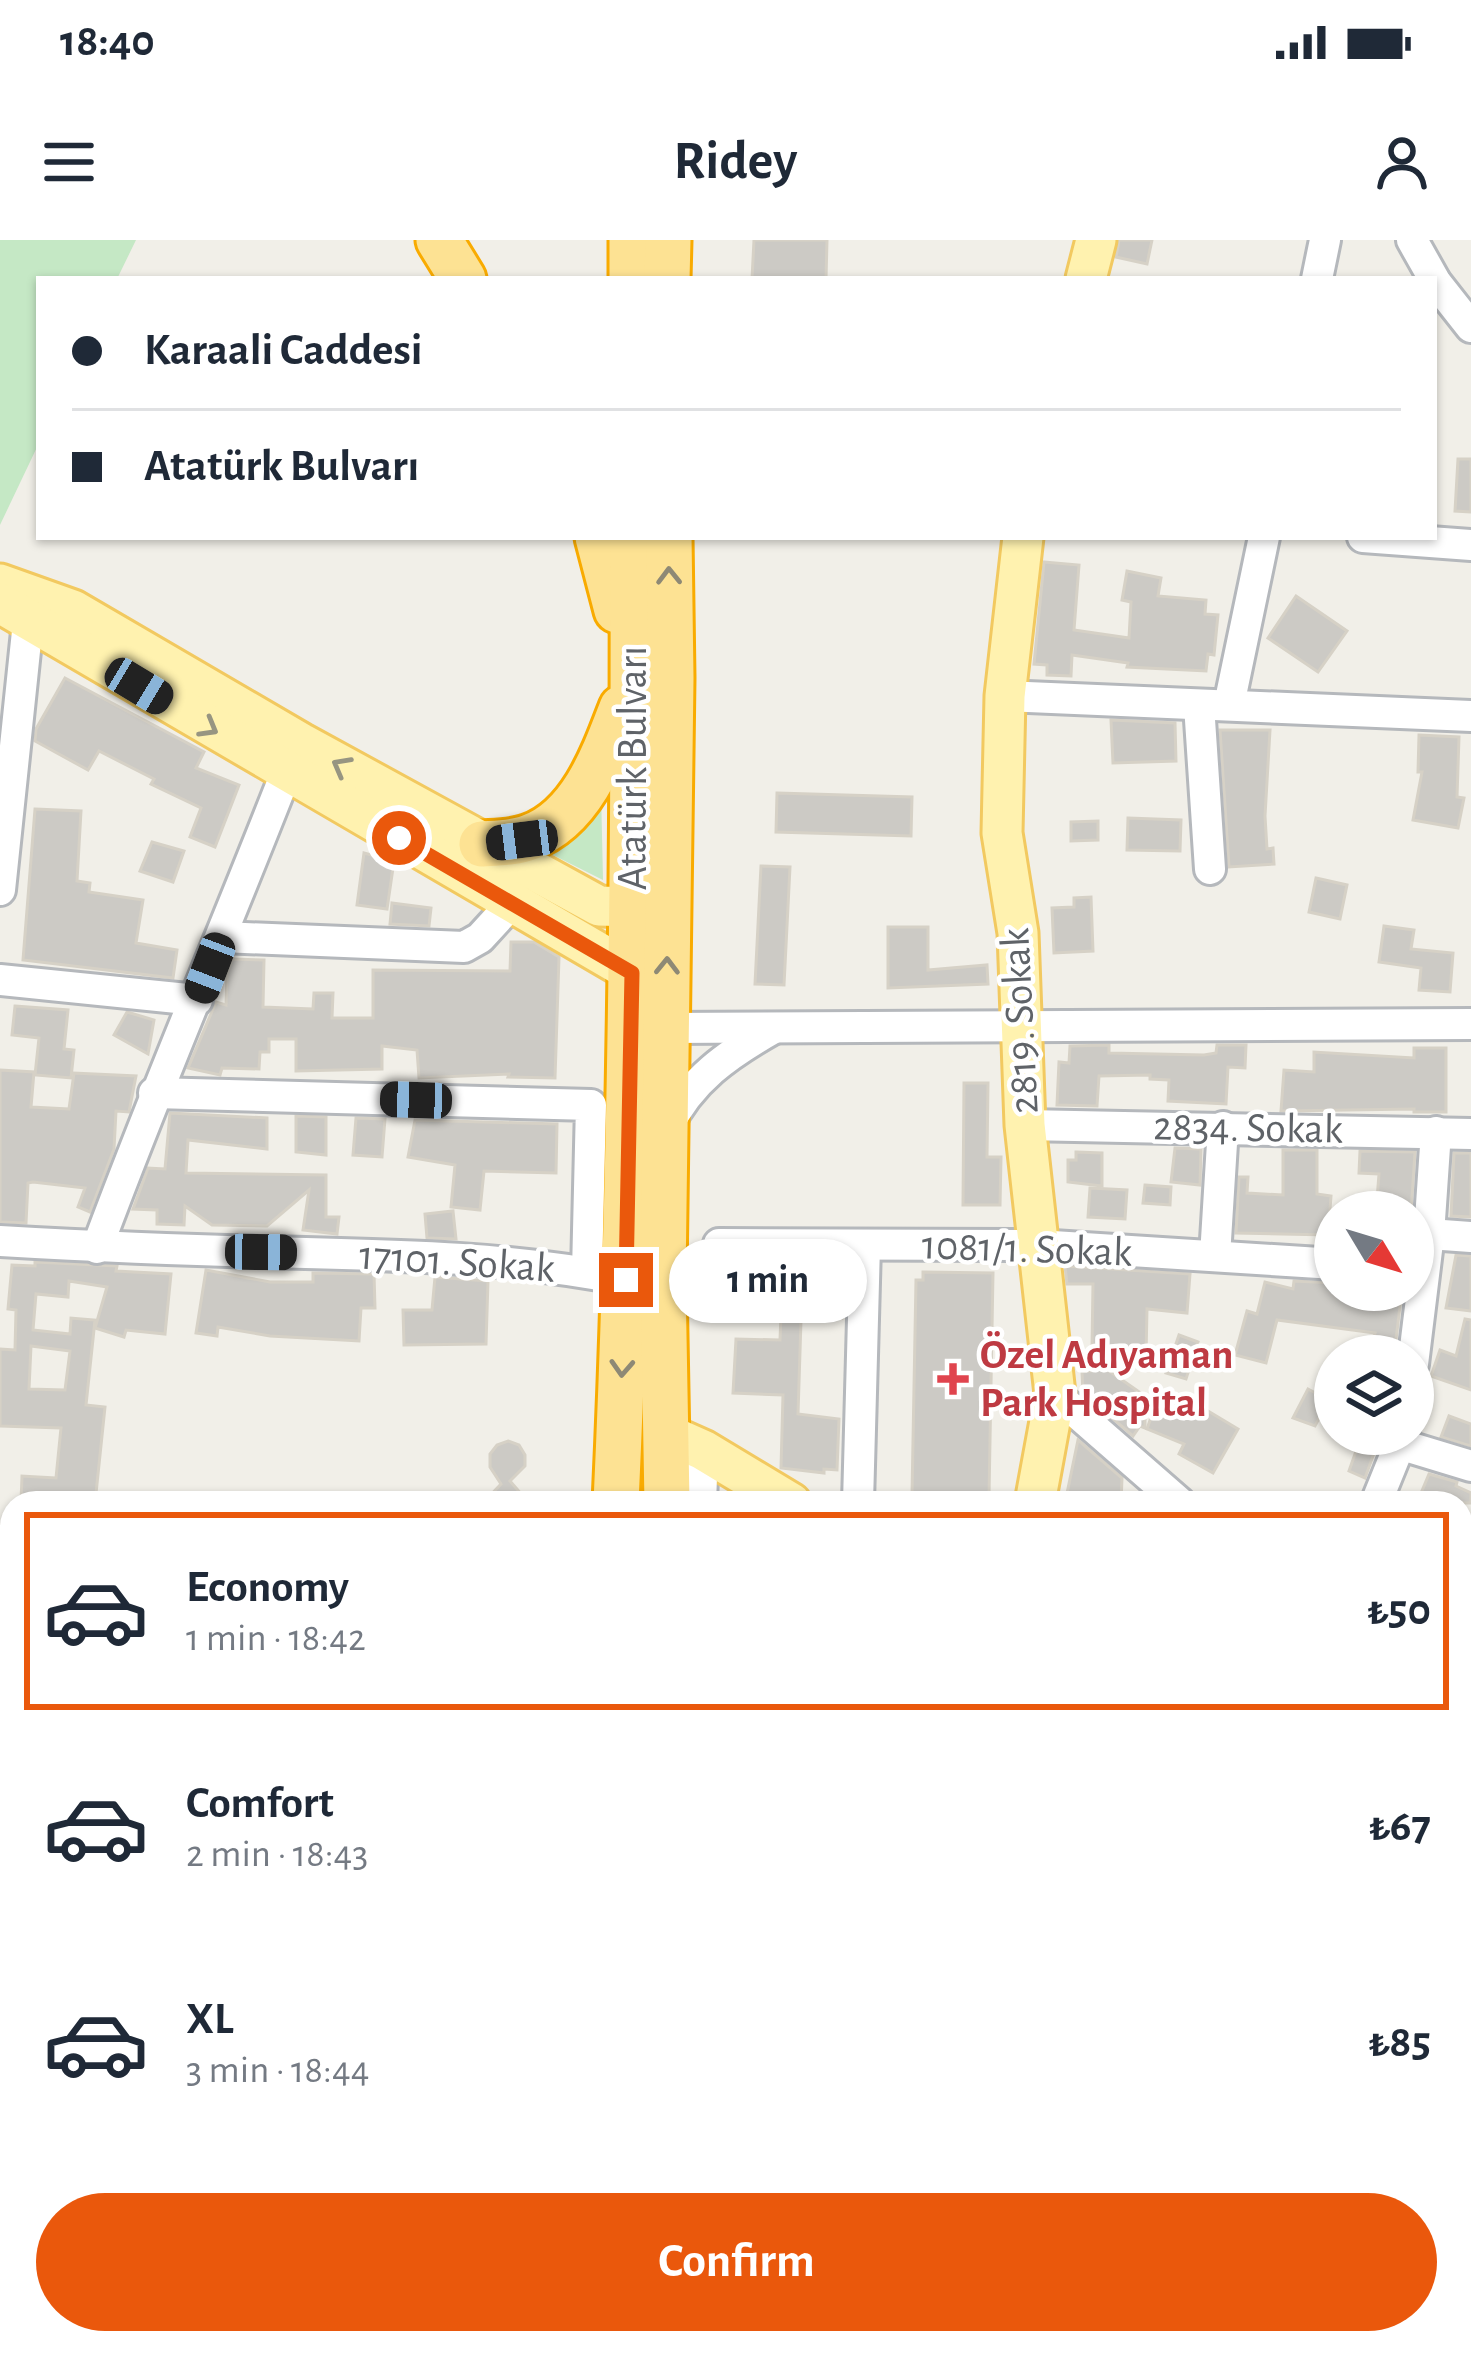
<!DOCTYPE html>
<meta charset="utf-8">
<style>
:root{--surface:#fff;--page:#f2f2f3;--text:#1f2937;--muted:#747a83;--line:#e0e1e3;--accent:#ea580c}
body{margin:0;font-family:"Alegreya Sans",sans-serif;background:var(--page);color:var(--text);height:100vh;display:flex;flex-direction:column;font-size:45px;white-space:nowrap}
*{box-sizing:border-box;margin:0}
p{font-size:39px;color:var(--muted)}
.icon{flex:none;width:66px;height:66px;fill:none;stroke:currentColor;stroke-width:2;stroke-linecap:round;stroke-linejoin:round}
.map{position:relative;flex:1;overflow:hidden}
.sheet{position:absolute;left:0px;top:1251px;width:1473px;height:864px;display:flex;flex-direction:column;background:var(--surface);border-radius:36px 36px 0 0;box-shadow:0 3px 9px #0004}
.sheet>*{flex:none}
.hud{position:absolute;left:36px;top:36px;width:1401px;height:264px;border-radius:0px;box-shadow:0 3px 9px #0004;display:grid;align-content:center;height:264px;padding:0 36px;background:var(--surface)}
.needle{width:78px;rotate:128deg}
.fabs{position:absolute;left:1314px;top:951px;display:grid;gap:24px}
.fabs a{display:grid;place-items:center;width:120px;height:120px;border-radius:50%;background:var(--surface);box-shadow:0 3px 9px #0004;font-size:60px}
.end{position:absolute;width:54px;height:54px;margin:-27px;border:15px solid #ea580c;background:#fff;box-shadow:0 0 0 6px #fff}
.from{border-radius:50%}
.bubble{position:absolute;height:84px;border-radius:42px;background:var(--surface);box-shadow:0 3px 9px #0004;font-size:39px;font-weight:700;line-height:84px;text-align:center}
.car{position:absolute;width:36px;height:72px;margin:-36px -18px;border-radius:15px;box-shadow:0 0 9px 3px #0007;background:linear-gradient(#222 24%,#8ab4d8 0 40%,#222 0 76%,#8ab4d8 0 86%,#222 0)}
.hud b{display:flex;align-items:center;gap:42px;height:114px;font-size:45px}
.hud b+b{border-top:3px solid var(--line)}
.hud i{width:30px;height:30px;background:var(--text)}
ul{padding:21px 0 0;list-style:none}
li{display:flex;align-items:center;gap:36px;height:198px;margin:0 24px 18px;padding:0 12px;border:6px solid transparent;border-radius:0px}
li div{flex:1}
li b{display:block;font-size:45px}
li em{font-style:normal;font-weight:700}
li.active{border-color:var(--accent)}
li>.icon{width:108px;height:108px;stroke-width:1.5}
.button{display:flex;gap:24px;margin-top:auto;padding:24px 36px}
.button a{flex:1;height:138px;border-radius:72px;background:var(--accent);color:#fff;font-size:48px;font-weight:700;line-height:138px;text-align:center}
.status{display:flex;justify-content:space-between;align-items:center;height:84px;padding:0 60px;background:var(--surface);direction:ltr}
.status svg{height:33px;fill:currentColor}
header{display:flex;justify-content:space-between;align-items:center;height:156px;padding:0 36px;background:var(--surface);font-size:54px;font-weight:700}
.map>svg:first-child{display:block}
.green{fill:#c5e8c5}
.building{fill:#cccac5;stroke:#d6d1c6;stroke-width:3;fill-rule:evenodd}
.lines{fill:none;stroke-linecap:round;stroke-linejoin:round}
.minor-casing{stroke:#b5b8bc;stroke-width:36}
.major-casing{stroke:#f2c960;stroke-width:45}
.highway-casing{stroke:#f9ab00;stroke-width:51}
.minor{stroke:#fff;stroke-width:30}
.major{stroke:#fff2af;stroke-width:39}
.highway{stroke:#fde293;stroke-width:45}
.oneway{stroke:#8e8975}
.oneway2{stroke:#979581}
.route{stroke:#ea580c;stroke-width:15}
.health-dot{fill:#e0444e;stroke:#fff;stroke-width:4.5}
.labels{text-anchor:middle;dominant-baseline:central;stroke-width:9;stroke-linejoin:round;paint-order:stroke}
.street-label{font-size:42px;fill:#5f6368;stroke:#fff}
.health-label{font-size:42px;font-weight:bold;fill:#be3a42;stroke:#fff;text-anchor:start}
</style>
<div class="status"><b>18:40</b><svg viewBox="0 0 49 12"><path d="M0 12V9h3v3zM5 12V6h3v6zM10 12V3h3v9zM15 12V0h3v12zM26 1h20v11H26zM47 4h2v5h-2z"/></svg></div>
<header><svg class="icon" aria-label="menu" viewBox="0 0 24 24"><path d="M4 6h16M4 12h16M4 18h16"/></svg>Ridey<svg class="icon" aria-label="person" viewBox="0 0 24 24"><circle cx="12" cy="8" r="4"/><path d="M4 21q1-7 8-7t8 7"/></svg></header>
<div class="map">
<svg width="1471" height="2115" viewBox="0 0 1471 2115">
<rect width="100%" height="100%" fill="#f1efe8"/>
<!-- green -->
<g class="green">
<polygon points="0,0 136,0 117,39 39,39 39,203 0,285"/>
<polygon points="601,550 603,640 539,608"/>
</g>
<!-- building -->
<g class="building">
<polygon points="754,0 827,0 826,39 752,39"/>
<polygon points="1119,0 1152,0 1147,24 1116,17"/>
<polygon points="1458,219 1471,219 1471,272 1455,271"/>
<polygon points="1044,322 1079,325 1074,390 1129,398 1131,362 1122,360 1127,331 1161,338 1158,356 1206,360 1205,374 1218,375 1214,415 1208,414 1206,431 1127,427 1128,423 1072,415 1071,436 1047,435 1047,425 1034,424"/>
<polygon points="1296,356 1347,391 1318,432 1268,398"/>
<polygon points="65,438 204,512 196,528 239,545 215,607 190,597 201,568 151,544 154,539 99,511 88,530 35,501 36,489"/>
<polygon points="1111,480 1175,483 1176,521 1113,523"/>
<polygon points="1220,490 1270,490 1265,576 1267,609 1273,608 1274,624 1229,627"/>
<polygon points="1419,495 1459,497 1457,557 1464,558 1458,588 1413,580 1422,532 1418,532"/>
<polygon points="777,553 912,557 911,596 776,592"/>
<polygon points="35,569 81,571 77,641 90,643 89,652 143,660 136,703 177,710 173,738 23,720"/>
<polygon points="1128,578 1181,580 1180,611 1127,610"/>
<polygon points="1098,581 1098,600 1071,601 1071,582"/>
<polygon points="152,602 184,611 173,642 140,631"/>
<polygon points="364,613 394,621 387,669 357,665"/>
<polygon points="761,626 790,627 784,745 755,744"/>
<polygon points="1316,638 1347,645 1340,679 1309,672"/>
<polygon points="1091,657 1093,711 1054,713 1052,668 1074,667 1074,658"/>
<polygon points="392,663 431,668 429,686 390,684"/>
<polygon points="1384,686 1414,690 1411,709 1453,713 1450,752 1419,750 1421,728 1379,722"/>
<polygon points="888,687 928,687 928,730 987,725 988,744 888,748"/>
<polygon points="511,702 534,702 559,717 555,838 508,837 509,834 419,838 417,810 382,806 382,829 296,831 296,799 269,799 269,812 260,812 259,829 222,828 220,835 188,828 216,762 226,765 227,733 232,719 264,720 263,767 313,769 314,753 333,753 332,778 373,778 373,730 510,731"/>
<polygon points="15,766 68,770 64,809 74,810 71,838 35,835 39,798 12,795"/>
<polygon points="127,772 154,780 148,814 114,795"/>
<polygon points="1109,805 1109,813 1204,815 1216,813 1217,805 1246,805 1245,828 1228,827 1226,864 1168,861 1169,840 1150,839 1150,835 1099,836 1097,866 1057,865 1059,822 1069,823 1070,806"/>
<polygon points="1414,808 1446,808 1446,872 1414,872 1414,869 1281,871 1284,830 1314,832 1314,812 1414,818"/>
<polygon points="0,830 34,832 31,867 69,869 74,833 136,836 129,872 116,871 114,909 90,972 78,967 85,948 33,942 28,943 26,983 0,982"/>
<polygon points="964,843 988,843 987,917 1001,917 1000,965 963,965"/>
<polygon points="170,873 267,878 267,909 188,900 186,933 326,935 326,977 339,977 337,994 303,990 309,950 267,986 212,985 185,966 184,985 157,984 157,970 133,969 148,928 165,929"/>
<polygon points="296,876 326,877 326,915 296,912"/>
<polygon points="356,878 385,879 382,917 353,915"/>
<polygon points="415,880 557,884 556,933 484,931 480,970 451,967 455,925 408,917"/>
<polygon points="1175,908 1201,909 1200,945 1171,942"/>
<polygon points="1283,910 1317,910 1317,954 1331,956 1328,995 1236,993 1239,937 1248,937 1247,953 1283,955"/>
<polygon points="1360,911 1415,912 1411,972 1376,972 1379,934 1359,933"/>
<polygon points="1076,912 1102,913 1102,946 1068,942 1068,920 1076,920"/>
<polygon points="1454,913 1471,913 1471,977 1451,976"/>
<polygon points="1145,945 1171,947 1170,965 1143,963"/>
<polygon points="1090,948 1127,950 1125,979 1088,977"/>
<polygon points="453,971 456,999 427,998 425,974"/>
<polygon points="1456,1015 1471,1016 1471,1071 1446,1068"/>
<path d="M35 1022 117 1026 116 1031 171 1034 165 1094 126 1090 124 1097 95 1088 107 1047 69 1041 68 1057 36 1054 33 1090 70 1094 71 1078 95 1080 86 1165 105 1167 95 1263H21L22 1236 56 1238 61 1188 0 1186V1109L15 1110 16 1070 8 1069 12 1025 35 1026ZM31 1106 70 1111 65 1150 29 1149Z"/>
<polygon points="783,1024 844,1024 842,1078 801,1080 798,1174 839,1179 837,1230 824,1229 824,1233 781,1228 783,1155 733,1153 736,1099 780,1100"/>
<polygon points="1065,1026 1190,1034 1187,1073 1147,1069 1146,1116 1115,1116 1092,1108 1093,1044 1067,1044"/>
<polygon points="206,1030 270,1042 313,1042 313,1033 374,1034 375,1068 361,1068 359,1101 270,1096 218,1087 217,1096 196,1093"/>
<polygon points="923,1032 993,1033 989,1256 974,1255 973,1263 947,1263 947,1255 912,1255 916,1040 923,1040"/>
<polygon points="435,1037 488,1041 486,1104 404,1105 403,1070 432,1070"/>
<polygon points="1294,1041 1335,1043 1335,1050 1402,1050 1394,1116 1368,1116 1375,1093 1277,1080 1266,1123 1235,1115 1247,1071 1257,1074 1265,1042 1293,1049"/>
<polygon points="1465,1079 1471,1080 1471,1150 1431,1136 1440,1110 1456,1116"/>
<polygon points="1179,1095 1198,1102 1186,1139 1166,1133"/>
<polygon points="1092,1119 1145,1156 1145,1188 1140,1186 1133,1196 1083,1153 1082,1132 1091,1131"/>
<polygon points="1308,1149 1329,1160 1315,1186 1293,1178"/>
<polygon points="1183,1156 1238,1189 1213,1233 1179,1214 1184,1204 1147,1189 1156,1163 1171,1174"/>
<polygon points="1449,1176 1471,1184 1471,1206 1441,1197"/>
<polygon points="1362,1194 1381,1194 1365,1238 1349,1231"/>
<polygon points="1078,1200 1122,1238 1121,1263 1065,1263"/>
<polygon points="508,1201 519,1205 525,1215 525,1226 510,1241 529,1263 483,1263 501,1244 490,1227 490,1214 497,1205"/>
<polygon points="1429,1234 1457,1242 1456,1246 1471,1253 1471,1263 1432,1263 1419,1258"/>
</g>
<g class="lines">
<defs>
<g id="minor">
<polyline points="1412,0 1434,39"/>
<polyline points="1317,39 1325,0"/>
<polyline points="1434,40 1471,87"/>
<polyline points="1363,297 1471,305"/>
<polyline points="1005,456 1471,476"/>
<polyline points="1199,465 1210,629"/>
<polyline points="1229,465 1264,297"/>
<polyline points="0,650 28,382"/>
<polyline points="222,697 464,707 480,698 512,663"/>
<polyline points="0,740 197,760"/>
<polyline points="666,788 1471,784"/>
<polyline points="154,853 591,865 587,1032"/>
<polyline points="1025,885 1471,894"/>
<path d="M667 888C690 840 728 814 774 788"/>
<polyline points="1429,994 1471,997"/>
<path d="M0 1001C89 1006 178 1010 267 1012 386 1015 509 1016 626 1040"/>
<polyline points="719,1004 1037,1005 1335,1024"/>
<path d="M97 1008C156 848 224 692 286 533"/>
<polyline points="1215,1016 1223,887"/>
<polyline points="1413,1124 1429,994 1436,892"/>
<polyline points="1055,1154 1180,1263"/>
<polyline points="1402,1205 1471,1226"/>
<polyline points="701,1263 703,1210"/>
<polyline points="858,1263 865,1005"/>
<polyline points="1376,1263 1404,1194"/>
<polyline points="1461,1408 1471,1410"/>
<polyline points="1461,1542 1471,1527"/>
<polyline points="1461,1837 1471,1824"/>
<polyline points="1461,2071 1471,2077"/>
<polyline points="0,2083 12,2085"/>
<polyline points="1176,2103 1195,2115"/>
<polyline points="1274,2115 1282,2103"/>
</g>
<g id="major">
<polyline points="1086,39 1096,0"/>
<polyline points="1023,297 1005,456 1002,593 1018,693 1025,885 1055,1154 1035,1263"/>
<polyline points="0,344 73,370 301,503 599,666 633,667"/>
<polyline points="0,363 632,732"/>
<polyline points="667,1194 703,1210 791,1263"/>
<polyline points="1461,1634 1471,1640"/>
<polyline points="824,2103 827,2115"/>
</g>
<g id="highway">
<polyline points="439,0 463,39"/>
<polyline points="632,0 632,39"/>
<polyline points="667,39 668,0"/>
<polyline points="598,297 617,370"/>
<path d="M482 604C497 603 515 603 530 597 582 578 604 515 622 468"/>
<path d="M616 1263C631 941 634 619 633 297"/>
<polyline points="667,1263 663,1041 671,438 669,297"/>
<polyline points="597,2103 597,2115"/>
<polyline points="658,2115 658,2103"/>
</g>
</defs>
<!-- minor casing -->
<use href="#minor" class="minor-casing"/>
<!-- major casing -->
<use href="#major" class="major-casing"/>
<!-- highway casing -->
<use href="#highway" class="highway-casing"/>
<!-- minor -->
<use href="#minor" class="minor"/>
<!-- major -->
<use href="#major" class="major"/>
<!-- highway -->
<use href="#highway" class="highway"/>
</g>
<!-- one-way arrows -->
<defs><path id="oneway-chevron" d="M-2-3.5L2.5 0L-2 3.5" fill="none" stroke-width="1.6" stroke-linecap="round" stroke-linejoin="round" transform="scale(3)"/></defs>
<g class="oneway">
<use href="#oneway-chevron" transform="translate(669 336) rotate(-91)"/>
<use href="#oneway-chevron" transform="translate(667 726) rotate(-89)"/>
<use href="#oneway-chevron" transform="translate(622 1128) rotate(93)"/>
</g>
<g class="oneway2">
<use href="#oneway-chevron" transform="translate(209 488) rotate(30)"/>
<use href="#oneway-chevron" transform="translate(341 526) rotate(-151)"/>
</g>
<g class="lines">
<!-- route -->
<polyline class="route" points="399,598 632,733 626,1040"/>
</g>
<!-- markers -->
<path class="health-dot" d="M947 1121h12v12h12v12h-12v12h-12v-12h-12v-12h12z"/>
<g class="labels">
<!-- street labels -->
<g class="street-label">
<text transform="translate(633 528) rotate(-90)">Atatürk Bulvarı</text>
<text transform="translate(1020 781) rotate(-93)">2819. Sokak</text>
<text transform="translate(1248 888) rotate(1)">2834. Sokak</text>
<text transform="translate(1027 1009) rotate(2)">1081/1. Sokak</text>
<text transform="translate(457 1022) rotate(4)">17101. Sokak</text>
</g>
<!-- health labels -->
<g class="health-label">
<text x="980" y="1115">Özel Adıyaman<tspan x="980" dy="48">Park Hospital</tspan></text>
</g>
</g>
</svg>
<div class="fabs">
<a><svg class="needle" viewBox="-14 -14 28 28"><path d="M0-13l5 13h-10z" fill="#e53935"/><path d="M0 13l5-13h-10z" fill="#747a83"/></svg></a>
<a><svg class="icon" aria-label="layers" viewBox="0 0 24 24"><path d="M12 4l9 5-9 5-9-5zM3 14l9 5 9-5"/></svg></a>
</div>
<i class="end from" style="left:399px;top:598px"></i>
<i class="end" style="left:626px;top:1040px"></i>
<div class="bubble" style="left:669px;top:999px;width:198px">1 min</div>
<i class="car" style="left:139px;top:446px;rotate:121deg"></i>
<i class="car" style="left:522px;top:600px;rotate:263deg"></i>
<i class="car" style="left:210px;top:728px;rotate:201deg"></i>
<i class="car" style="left:416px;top:860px;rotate:272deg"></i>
<i class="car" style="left:261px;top:1012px;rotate:91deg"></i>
<div class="hud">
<b><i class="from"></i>Karaali Caddesi</b>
<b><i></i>Atatürk Bulvarı</b>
</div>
<section class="sheet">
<ul>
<li class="active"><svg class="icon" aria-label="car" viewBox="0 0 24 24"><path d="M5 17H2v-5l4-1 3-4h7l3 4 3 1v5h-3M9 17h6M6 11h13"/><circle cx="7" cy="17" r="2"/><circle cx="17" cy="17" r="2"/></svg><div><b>Economy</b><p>1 min · 18:42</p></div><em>₺50</em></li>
<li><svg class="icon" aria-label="car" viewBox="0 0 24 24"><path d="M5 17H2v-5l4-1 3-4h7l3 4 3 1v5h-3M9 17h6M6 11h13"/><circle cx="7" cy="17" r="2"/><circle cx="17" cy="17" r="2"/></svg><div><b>Comfort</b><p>2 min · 18:43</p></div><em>₺67</em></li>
<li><svg class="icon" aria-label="car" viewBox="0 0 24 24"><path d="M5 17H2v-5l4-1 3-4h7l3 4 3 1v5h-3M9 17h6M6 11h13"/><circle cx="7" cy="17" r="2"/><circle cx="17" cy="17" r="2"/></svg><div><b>XL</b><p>3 min · 18:44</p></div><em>₺85</em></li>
</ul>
<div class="button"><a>Confirm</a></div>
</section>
</div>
